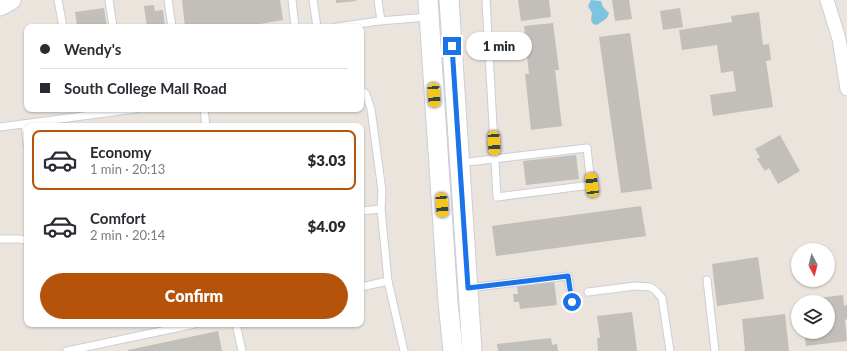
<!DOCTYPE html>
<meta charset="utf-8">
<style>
:root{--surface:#fff;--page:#f7f7f7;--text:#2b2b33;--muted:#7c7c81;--line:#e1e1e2;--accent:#b45309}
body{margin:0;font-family:Lato,sans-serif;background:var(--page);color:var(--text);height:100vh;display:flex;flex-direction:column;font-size:15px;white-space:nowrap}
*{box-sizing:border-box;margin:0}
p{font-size:13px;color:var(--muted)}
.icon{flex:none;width:22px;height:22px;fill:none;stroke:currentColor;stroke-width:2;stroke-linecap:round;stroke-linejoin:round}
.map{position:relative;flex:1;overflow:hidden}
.drawer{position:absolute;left:24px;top:123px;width:340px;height:204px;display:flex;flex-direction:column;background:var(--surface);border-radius:8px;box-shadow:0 1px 3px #0004}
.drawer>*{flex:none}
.banner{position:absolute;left:24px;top:24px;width:340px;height:88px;border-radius:8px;box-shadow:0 1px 3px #0004;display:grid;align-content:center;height:88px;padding:0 16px;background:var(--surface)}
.needle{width:26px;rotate:173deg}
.tools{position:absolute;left:791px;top:243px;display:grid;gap:8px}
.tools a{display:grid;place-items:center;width:44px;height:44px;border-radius:50%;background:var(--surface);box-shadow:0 1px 3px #0004;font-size:20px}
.end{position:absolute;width:18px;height:18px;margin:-9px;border:5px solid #1a73e8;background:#fff;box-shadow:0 0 0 2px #fff}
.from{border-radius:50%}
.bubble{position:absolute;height:28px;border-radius:14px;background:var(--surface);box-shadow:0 1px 3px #0004;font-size:13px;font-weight:800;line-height:28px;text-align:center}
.car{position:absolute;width:12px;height:24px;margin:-12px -6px;border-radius:5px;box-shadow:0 0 3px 1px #0007;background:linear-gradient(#f5c518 24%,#345 0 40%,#f5c518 0 76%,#345 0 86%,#f5c518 0)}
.banner b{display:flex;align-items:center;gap:14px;height:38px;font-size:15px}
.banner b+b{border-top:1px solid var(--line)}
.banner i{width:10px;height:10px;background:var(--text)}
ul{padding:7px 0 0;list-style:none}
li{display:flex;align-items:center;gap:12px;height:60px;margin:0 8px 6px;padding:0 8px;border:2px solid transparent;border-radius:8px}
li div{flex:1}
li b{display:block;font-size:15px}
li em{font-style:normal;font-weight:800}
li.current{border-color:var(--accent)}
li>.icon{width:36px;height:36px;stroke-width:1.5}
.action{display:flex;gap:8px;margin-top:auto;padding:8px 16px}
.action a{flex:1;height:46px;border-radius:24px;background:var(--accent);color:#fff;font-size:16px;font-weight:800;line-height:46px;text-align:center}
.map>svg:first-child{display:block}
.water{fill:#7dc5df}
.building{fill:#c2beba}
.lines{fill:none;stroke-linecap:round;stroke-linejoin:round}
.lane-casing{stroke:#ccced9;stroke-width:9}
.street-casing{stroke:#ccced9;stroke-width:15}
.secondary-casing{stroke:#ccced9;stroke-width:21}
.lane{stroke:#fff;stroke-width:7}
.street{stroke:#fff;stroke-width:13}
.secondary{stroke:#fff;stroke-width:19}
.route{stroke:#1a73e8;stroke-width:5}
</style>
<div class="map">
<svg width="847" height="351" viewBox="0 0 847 351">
<rect width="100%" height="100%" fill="#eae4dd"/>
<!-- water -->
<polygon class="water" points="591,0 601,1 603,7 609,13 607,18 597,25 593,24 591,20 592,13 588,6"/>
<!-- building -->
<g class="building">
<polygon points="182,0 280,0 283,20 248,26 248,27 232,27 232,24 210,27 185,27"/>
<polygon points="336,0 356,0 356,1 336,3"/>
<polygon points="518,0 549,0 551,17 521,21"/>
<polygon points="612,0 629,0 632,19 615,21"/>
<polygon points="154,5 155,11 163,10 165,27 147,27 144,6"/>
<polygon points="104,8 107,27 72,27 72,25 77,25 75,12"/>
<polygon points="680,8 683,27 663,30 660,11"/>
<polygon points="759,12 763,45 769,44 771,60 766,61 773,107 713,116 710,95 736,91 733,71 721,73 717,45 682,50 679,30 732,22 731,16"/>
<polygon points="553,23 559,70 555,70 562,126 531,130 525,74 529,74 524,26"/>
<polygon points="630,33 652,189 621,193 599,37"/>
<polygon points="780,135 800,171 778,184 769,168 765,171 757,159 760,157 755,149"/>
<polygon points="576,155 579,179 526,185 523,161"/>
<polygon points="641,206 646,236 496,256 492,226"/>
<polygon points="758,257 764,299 717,306 712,264"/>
<polygon points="554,280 557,305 520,309 519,302 514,302 513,294 518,294 517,285"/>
<polygon points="843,295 844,306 847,305 847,319 845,320 847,341 806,346 804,332 828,332 828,302 801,302 801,300"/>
<polygon points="632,312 637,351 598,351 597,338 600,338 597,316"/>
<polygon points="785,314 789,351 745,351 742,319"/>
<polygon points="218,331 222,351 128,351 128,350"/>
<polygon points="551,338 552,345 557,344 558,351 498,351 497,344"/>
</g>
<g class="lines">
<defs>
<g id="lane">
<polyline points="58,0 63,27"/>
<polyline points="109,0 113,27"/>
<polyline points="168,0 172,27"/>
<polyline points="292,0 295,27"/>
<polyline points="313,0 317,27"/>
<polyline points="378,0 381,21"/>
<polyline points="337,27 379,21 428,17"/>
<polyline points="361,90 366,94 371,109 382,191 381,209 388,281 404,351"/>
<polyline points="204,109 206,126"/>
<polyline points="25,124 27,144"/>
<polyline points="0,127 135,109"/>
<polyline points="460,163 587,148 591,185 497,197 486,0"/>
<polyline points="361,211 381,209"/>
<polyline points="0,239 19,239 27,240"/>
<polyline points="707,280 715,351"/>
<polyline points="361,287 388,281"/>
<polyline points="468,288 568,276 572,302"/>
<polyline points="588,292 635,286 650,287 655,290 662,298 670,351"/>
<polyline points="236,324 242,351"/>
<polyline points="67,351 195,324"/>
</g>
<polyline id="street" points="827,0 839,39 847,89"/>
<g id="secondary">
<polyline points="428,0 448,302 453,351"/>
<polyline points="449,0 472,351"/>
<polyline points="0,6 11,0"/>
</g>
</defs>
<!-- lane casing -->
<use href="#lane" class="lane-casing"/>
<!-- street casing -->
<use href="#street" class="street-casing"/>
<!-- secondary casing -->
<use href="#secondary" class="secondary-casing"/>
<!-- lane -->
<use href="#lane" class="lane"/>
<!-- street -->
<use href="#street" class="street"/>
<!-- secondary -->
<use href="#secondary" class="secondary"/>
</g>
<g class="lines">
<!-- route -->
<polyline class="route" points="452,46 468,288 568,276 572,302"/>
</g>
</svg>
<div class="tools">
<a><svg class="needle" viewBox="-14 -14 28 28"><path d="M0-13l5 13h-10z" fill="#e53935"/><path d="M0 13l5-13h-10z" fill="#7c7c81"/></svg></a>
<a><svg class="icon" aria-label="layers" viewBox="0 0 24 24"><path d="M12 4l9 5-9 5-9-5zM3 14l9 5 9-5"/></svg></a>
</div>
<i class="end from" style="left:572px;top:302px"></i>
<i class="end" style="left:452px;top:46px"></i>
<div class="bubble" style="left:466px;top:32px;width:66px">1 min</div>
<i class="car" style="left:434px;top:95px;rotate:176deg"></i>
<i class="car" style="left:494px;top:143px;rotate:177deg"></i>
<i class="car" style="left:592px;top:185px;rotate:353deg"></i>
<i class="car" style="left:442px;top:205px;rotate:176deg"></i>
<div class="banner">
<b><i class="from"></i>Wendy's</b>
<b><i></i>South College Mall Road</b>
</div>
<section class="drawer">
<ul>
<li class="current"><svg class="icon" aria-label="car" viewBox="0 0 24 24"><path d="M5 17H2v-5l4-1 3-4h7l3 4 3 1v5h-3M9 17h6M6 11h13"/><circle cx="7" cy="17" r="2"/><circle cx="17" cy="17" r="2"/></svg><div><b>Economy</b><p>1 min · 20:13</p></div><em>$3.03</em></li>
<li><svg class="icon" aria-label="car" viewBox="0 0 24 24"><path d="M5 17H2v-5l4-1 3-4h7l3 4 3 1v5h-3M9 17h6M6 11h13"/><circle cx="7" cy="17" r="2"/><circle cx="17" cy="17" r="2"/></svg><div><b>Comfort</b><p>2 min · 20:14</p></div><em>$4.09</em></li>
</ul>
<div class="action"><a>Confirm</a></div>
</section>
</div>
